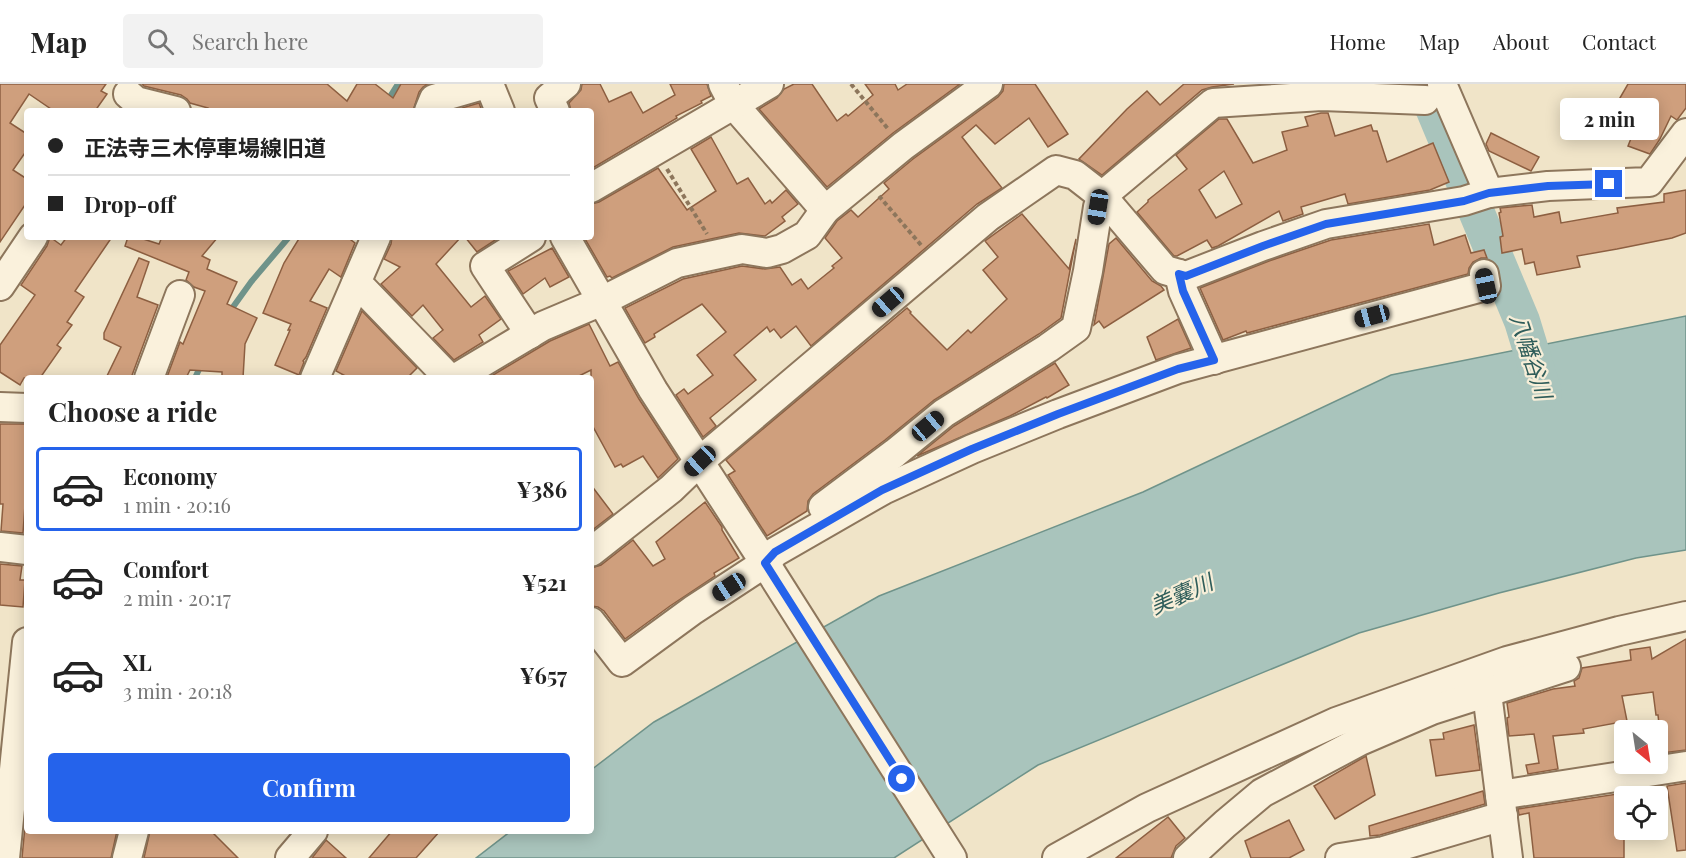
<!DOCTYPE html>
<meta charset="utf-8">
<style>
:root{--surface:#fff;--page:#f2f2f2;--text:#222;--muted:#767676;--line:#e0e0e0;--accent:#2563eb}
body{margin:0;font-family:"Playfair Display","Noto Sans JP",serif;background:var(--page);color:var(--text);height:100vh;display:flex;flex-direction:column;font-size:22px;white-space:nowrap}
*{box-sizing:border-box;margin:0}
p{font-size:20px;color:var(--muted)}
.icon{flex:none;width:33px;height:33px;fill:none;stroke:currentColor;stroke-width:2;stroke-linecap:round;stroke-linejoin:round}
.map{position:relative;flex:1;overflow:hidden}
.panel{position:absolute;left:24px;top:291px;width:570px;height:459px;display:flex;flex-direction:column;background:var(--surface);border-radius:6px;box-shadow:0 3px 15px #0003}
.panel>*{flex:none}
.hud{position:absolute;left:24px;top:24px;width:570px;height:132px;border-radius:6px;box-shadow:0 3px 15px #0003;display:grid;align-content:center;height:132px;padding:0 24px;background:var(--surface)}
.needle{width:39px;rotate:150deg}
.tools{position:absolute;left:1614px;top:636px;display:grid;gap:12px}
.tools a{display:grid;place-items:center;width:54px;height:54px;border-radius:6px;background:var(--surface);box-shadow:0 3px 15px #0003;font-size:30px}
.end{position:absolute;width:27px;height:27px;margin:-14px;border:8px solid #2563eb;background:#fff;box-shadow:0 0 0 3px #fff}
.from{border-radius:50%}
.bubble{position:absolute;height:42px;border-radius:6px;background:var(--surface);box-shadow:0 3px 15px #0003;font-size:20px;font-weight:700;line-height:42px;text-align:center}
.car{position:absolute;width:18px;height:36px;margin:-18px -9px;border-radius:8px;box-shadow:0 0 4px 2px #0007;background:linear-gradient(#222 24%,#8ab4d8 0 40%,#222 0 76%,#8ab4d8 0 86%,#222 0)}
.hud b{display:flex;align-items:center;gap:21px;height:57px;font-size:22px}
.hud b+b{border-top:2px solid var(--line)}
.hud i{width:15px;height:15px;background:var(--text)}
ul{padding:0;list-style:none}
li{display:flex;align-items:center;gap:18px;height:84px;margin:0 12px 9px;padding:0 12px;border:3px solid transparent;border-radius:6px}
li div{flex:1}
li b{display:block;font-size:22px}
li em{font-style:normal;font-weight:700}
li.current{border-color:var(--accent)}
li>.icon{width:54px;height:54px;stroke-width:1.5}
h2{padding:0 24px;font-size:27px;line-height:72px}
.button{display:flex;gap:12px;margin-top:auto;padding:12px 24px}
.button a{flex:1;height:69px;border-radius:6px;background:var(--accent);color:#fff;font-size:24px;font-weight:700;line-height:69px;text-align:center}
header{display:flex;align-items:center;gap:36px;box-sizing:border-box;height:84px;padding:0 30px;background:var(--surface);border-bottom:2px solid var(--line)}
header strong{font-size:28px}
nav{display:flex;gap:33px;margin-inline-start:auto;font-size:21px}
.search{width:420px;height:54px;background:var(--page);display:flex;align-items:center;gap:15px;box-sizing:border-box;padding:0 21px;border-radius:6px;color:var(--muted);font-size:22px}
.map>svg:first-child{display:block}
.water{fill:#a9c4bc;stroke:#6f938a;stroke-width:1.5}
.lines{fill:none;stroke-linecap:round;stroke-linejoin:round}
.stream{stroke:#6f938a;stroke-width:6}
.river{stroke:#a9c4bc;stroke-width:36}
.building{fill:#cf9f7d;stroke:#8d5f41;stroke-width:1.5;fill-rule:evenodd}
.minor-casing{stroke:#8d765c;stroke-width:32}
.path{stroke:#8d765c;stroke-width:4;stroke-dasharray:4.5 3;stroke-linecap:butt}
.minor{stroke:#faf1dc;stroke-width:28}
.route{stroke:#2563eb;stroke-width:8}
.labels{text-anchor:middle;dominant-baseline:central;stroke-width:4.5;stroke-linejoin:round;paint-order:stroke}
.water-label{font-size:22px;font-style:italic;fill:#2f5d5a;stroke:#f7eed8}
</style>
<header>
<strong>Map</strong>
<div class="search"><svg class="icon" aria-label="search" viewBox="0 0 24 24"><circle cx="10" cy="10" r="6"/><path d="M15 15l6 6"/></svg>Search here</div>
<nav><a>Home</a><a>Map</a><a>About</a><a>Contact</a></nav>
</header>
<div class="map">
<svg width="1686" height="774" viewBox="0 0 1686 774">
<rect width="100%" height="100%" fill="#f0e4c8"/>
<!-- water -->
<polygon class="water" points="1686,232 1686,466 1636,474 1499,509 1359,549 1038,681 894,774 476,774 511,747 591,747 591,686 654,638 879,512 1143,408 1391,291"/>
<g class="lines">
<!-- stream -->
<g class="stream">
<polyline points="381,27 398,0"/>
<polyline points="228,230 251,198 289,153"/>
<polyline points="195,294 201,281"/>
</g>
<!-- river -->
<polyline class="river" points="1423,0 1522,237 1544,309"/>
</g>
<!-- building -->
<g class="building">
<polygon points="0,0 106,0 101,7 107,10 95,27 54,27 29,10 10,39 27,50 27,66 13,86 27,95 27,118 0,158"/>
<polygon points="142,0 327,0 347,17 357,0 375,0 393,14 401,0 428,0 423,3 419,8 413,27 207,27 208,24 190,19 187,15 181,11 144,2"/>
<polygon points="582,0 600,0 609,18 631,8 643,29 675,11 670,0 707,0 711,12 701,17 702,19 676,32 677,34 591,85 591,27 571,27 569,19 581,6"/>
<polygon points="794,0 812,0 837,37 846,30 848,32 873,11 865,0 895,0 898,6 907,0 960,0 893,49 827,103 759,25 777,14 784,5"/>
<polygon points="1004,0 1035,0 1068,50 1048,63 1029,34 995,60 976,41 962,53 1002,104 977,120 811,262 796,242 781,254 774,245 770,248 767,243 734,271 756,296 710,334 716,342 703,353 676,311 684,305 688,310 713,291 697,271 726,248 702,220 654,250 655,253 645,259 625,224 683,195 742,182 765,185 780,183 792,201 801,195 808,205 834,184 832,182 842,174 825,154 837,137 851,126 858,133 889,105 884,99 913,75 998,13 1003,7"/>
<polygon points="1184,0 1234,0 1212,3 1202,6 1102,91 1079,75 1127,25 1147,7 1160,21"/>
<polygon points="1628,0 1686,0 1686,24 1677,36 1671,32 1660,55 1650,70 1628,62 1640,32 1617,19"/>
<polygon points="479,19 482,27 455,27 455,26"/>
<path d="M1321 29H1328L1335 52 1371 41 1373 47H1377L1387 78 1433 59 1449 98 1430 106 1348 120 1345 110 1301 123 1303 130 1283 137 1279 127 1218 162 1212 164 1207 156 1177 172H1174L1137 128 1148 118V116L1187 85 1176 71 1219 35H1227L1253 79 1287 66 1282 48 1308 42 1305 33ZM1224 87 1242 120 1216 134 1199 106Z"/>
<polygon points="1491,49 1539,73 1531,87 1489,67 1486,60"/>
<polygon points="711,53 737,100 748,94 765,120 770,116 772,119 786,106 798,120 782,133 785,137 765,152 739,149 673,163 612,194 610,192 607,193 584,153 591,153 591,120 599,118 658,84 687,126 716,107 691,65"/>
<polygon points="1686,106 1686,149 1672,154 1617,165 1577,172 1580,183 1537,191 1534,178 1525,180 1522,165 1502,169 1500,153 1503,152 1499,129 1501,128 1500,124 1532,121 1534,133 1559,128 1561,139 1618,129 1617,124 1664,118 1664,110"/>
<polygon points="1022,130 1069,185 1076,155 1061,234 1039,250 934,316 885,356 813,410 808,417 807,427 767,452 728,391 735,387 726,376 907,224 911,228 910,229 947,266 968,246 971,249 1007,215 983,186 998,173 985,157"/>
<polygon points="1429,140 1434,161 1465,151 1471,169 1484,166 1487,174 1481,174 1473,178 1469,184 1468,190 1247,249 1246,247 1223,256 1200,204 1269,177 1331,156"/>
<polygon points="50,153 61,161 67,153 112,153 75,207 84,213 67,238 72,241 57,261 61,264 40,294 24,294 20,301 0,288 0,261 35,211 21,201 47,162"/>
<polygon points="128,153 137,153 159,160 162,153 218,153 202,172 210,176 207,185 237,198 227,220 257,234 245,260 243,294 222,294 222,288 190,286 186,294 167,293 180,258 183,260 205,207 194,203 186,196 189,188 125,162"/>
<polygon points="300,153 347,153 355,159 341,193 329,185 310,217 327,224 306,273 303,277 304,278 299,291 275,281 290,246 288,246 291,240 263,229 284,179"/>
<polygon points="392,153 461,153 436,180 471,223 485,212 501,235 479,251 483,258 454,276 433,254 443,246 423,221 412,232 381,200 400,183 384,175 391,160"/>
<polygon points="465,153 500,153 477,168"/>
<polygon points="1116,154 1152,197 1161,202 1164,206 1104,244 1099,237 1094,241 1109,160"/>
<polygon points="552,164 569,193 550,203 545,194 523,210 508,187"/>
<polygon points="139,174 149,178 137,213 158,221 131,294 106,294 121,263 104,255 104,249"/>
<polygon points="362,227 417,284 407,294 349,294 336,287"/>
<polygon points="1178,235 1191,264 1156,276 1147,253"/>
<polygon points="589,240 610,282 618,278 639,315 678,375 658,394 643,372 623,383 621,380 615,383 591,339 591,286 575,294 488,294 550,257"/>
<polygon points="1055,279 1069,301 1047,314 1046,313 1010,332 917,372 954,342"/>
<polygon points="0,340 27,340 27,421 25,421 23,449 1,447 3,420 0,420"/>
<polygon points="591,401 613,430 591,447"/>
<polygon points="705,418 722,443 722,446 739,474 714,489 715,492 670,522 625,555 604,527 598,523 591,522 591,484 601,481 633,456 653,482 665,475 656,458"/>
<polygon points="0,480 22,482 20,496 25,496 23,523 0,521"/>
<polygon points="1686,555 1686,666 1662,669 1658,631 1656,631 1653,608 1622,612 1627,637 1583,645 1584,649 1553,652 1558,685 1528,690 1526,681 1539,679 1534,650 1509,652 1507,634 1509,633 1507,619 1553,605 1575,602 1574,597 1579,594 1582,584 1631,576 1630,566 1650,563 1652,575"/>
<polygon points="1474,641 1480,686 1436,692 1430,656 1444,655 1443,649"/>
<polygon points="1366,672 1375,711 1335,735 1314,702"/>
<polygon points="1686,699 1686,766 1677,767 1667,702"/>
<polygon points="1483,707 1485,720 1380,751 1370,752 1369,742"/>
<polygon points="1624,709 1624,774 1534,774 1529,729 1519,731 1518,725"/>
<polygon points="27,721 27,747 117,747 111,774 22,774"/>
<polygon points="1168,733 1185,754 1176,762 1171,774 1116,774"/>
<polygon points="1289,736 1304,766 1289,774 1251,774 1245,757"/>
<polygon points="150,747 211,747 238,774 144,774"/>
<polygon points="392,747 440,747 416,774 369,774"/>
<polygon points="326,756 346,774 312,774"/>
</g>
<g class="lines">
<defs>
<g id="minor">
<polyline points="489,0 500,27"/>
<polyline points="723,0 734,21 825,126 903,62 988,0"/>
<polyline points="1442,0 1489,109"/>
<polyline points="128,10 136,17 176,27"/>
<polyline points="429,27 434,15 486,0"/>
<polyline points="555,27 549,14 566,0"/>
<polyline points="591,104 769,0"/>
<polyline points="565,153 653,306 765,479 952,774"/>
<polyline points="1179,190 1183,207 1214,276"/>
<polyline points="356,200 364,206 449,294"/>
<polyline points="0,202 33,153"/>
<polyline points="530,250 485,182 531,153"/>
<polyline points="149,294 180,211"/>
<polyline points="315,294 376,153"/>
<polyline points="456,294 543,242 602,217 677,179 742,165 767,169 782,165 807,151 825,126"/>
<polyline points="0,323 27,324"/>
<polyline points="823,423 895,369 944,329 1048,264 1076,244 1088,187 1098,123 1102,112 1213,19 1322,12 1425,16"/>
<polyline points="0,463 27,466"/>
<polyline points="591,468 671,405 700,377 988,133 1056,86 1075,91 1102,112 1165,186 1186,192 1263,162 1326,140 1464,117 1489,109 1548,102 1649,98 1686,49"/>
<polyline points="591,538 622,578 693,526 765,479 775,468 883,406 972,365 1058,330 1178,285 1486,202 1484,190"/>
<polyline points="1487,609 1508,774"/>
<polyline points="1500,711 1686,682"/>
<polyline points="5,774 27,558"/>
<polyline points="127,774 134,747"/>
<polyline points="290,774 313,747"/>
<polyline points="1057,774 1147,724 1336,638 1507,577 1619,547 1686,532"/>
<polyline points="1188,774 1225,740 1262,709 1360,657 1432,626 1566,583"/>
<polyline points="1340,774 1384,767 1503,732"/>
</g>
</defs>
<!-- minor casing -->
<use href="#minor" class="minor-casing"/>
<!-- path -->
<g class="path">
<polyline points="851,0 889,46"/>
<polyline points="667,85 707,150"/>
<polyline points="879,112 921,161"/>
</g>
<!-- minor -->
<use href="#minor" class="minor"/>
</g>
<g class="lines">
<!-- route -->
<polyline class="route" points="902,695 765,479 775,468 882,406 972,365 1058,330 1178,285 1214,276 1183,207 1179,190 1186,192 1263,162 1326,140 1464,117 1489,109 1548,102 1609,100"/>
</g>
<g class="labels">
<!-- water labels -->
<g class="water-label">
<text transform="translate(1532 272) rotate(72)">八幡谷川</text>
<text transform="translate(1181 509) rotate(-24)">美嚢川</text>
</g>
</g>
</svg>
<div class="tools">
<a><svg class="needle" viewBox="-14 -14 28 28"><path d="M0-13l5 13h-10z" fill="#e53935"/><path d="M0 13l5-13h-10z" fill="#767676"/></svg></a>
<a><svg class="icon" aria-label="locate" viewBox="0 0 24 24"><circle cx="12" cy="12" r="6"/><path d="M12 2v4M12 18v4M2 12h4M18 12h4"/></svg></a>
</div>
<i class="end from" style="left:902px;top:695px"></i>
<i class="end" style="left:1609px;top:100px"></i>
<div class="bubble" style="left:1560px;top:14px;width:99px">2 min</div>
<i class="car" style="left:1098px;top:123px;rotate:189deg"></i>
<i class="car" style="left:1486px;top:202px;rotate:348deg"></i>
<i class="car" style="left:888px;top:218px;rotate:229deg"></i>
<i class="car" style="left:1372px;top:232px;rotate:255deg"></i>
<i class="car" style="left:928px;top:342px;rotate:50deg"></i>
<i class="car" style="left:700px;top:377px;rotate:227deg"></i>
<i class="car" style="left:729px;top:503px;rotate:237deg"></i>
<div class="hud">
<b><i class="from"></i>正法寺三木停車場線旧道</b>
<b><i></i>Drop-off</b>
</div>
<section class="panel">
<h2>Choose a ride</h2>
<ul>
<li class="current"><svg class="icon" aria-label="car" viewBox="0 0 24 24"><path d="M5 17H2v-5l4-1 3-4h7l3 4 3 1v5h-3M9 17h6M6 11h13"/><circle cx="7" cy="17" r="2"/><circle cx="17" cy="17" r="2"/></svg><div><b>Economy</b><p>1 min · 20:16</p></div><em>¥386</em></li>
<li><svg class="icon" aria-label="car" viewBox="0 0 24 24"><path d="M5 17H2v-5l4-1 3-4h7l3 4 3 1v5h-3M9 17h6M6 11h13"/><circle cx="7" cy="17" r="2"/><circle cx="17" cy="17" r="2"/></svg><div><b>Comfort</b><p>2 min · 20:17</p></div><em>¥521</em></li>
<li><svg class="icon" aria-label="car" viewBox="0 0 24 24"><path d="M5 17H2v-5l4-1 3-4h7l3 4 3 1v5h-3M9 17h6M6 11h13"/><circle cx="7" cy="17" r="2"/><circle cx="17" cy="17" r="2"/></svg><div><b>XL</b><p>3 min · 20:18</p></div><em>¥657</em></li>
</ul>
<div class="button"><a>Confirm</a></div>
</section>
</div>
